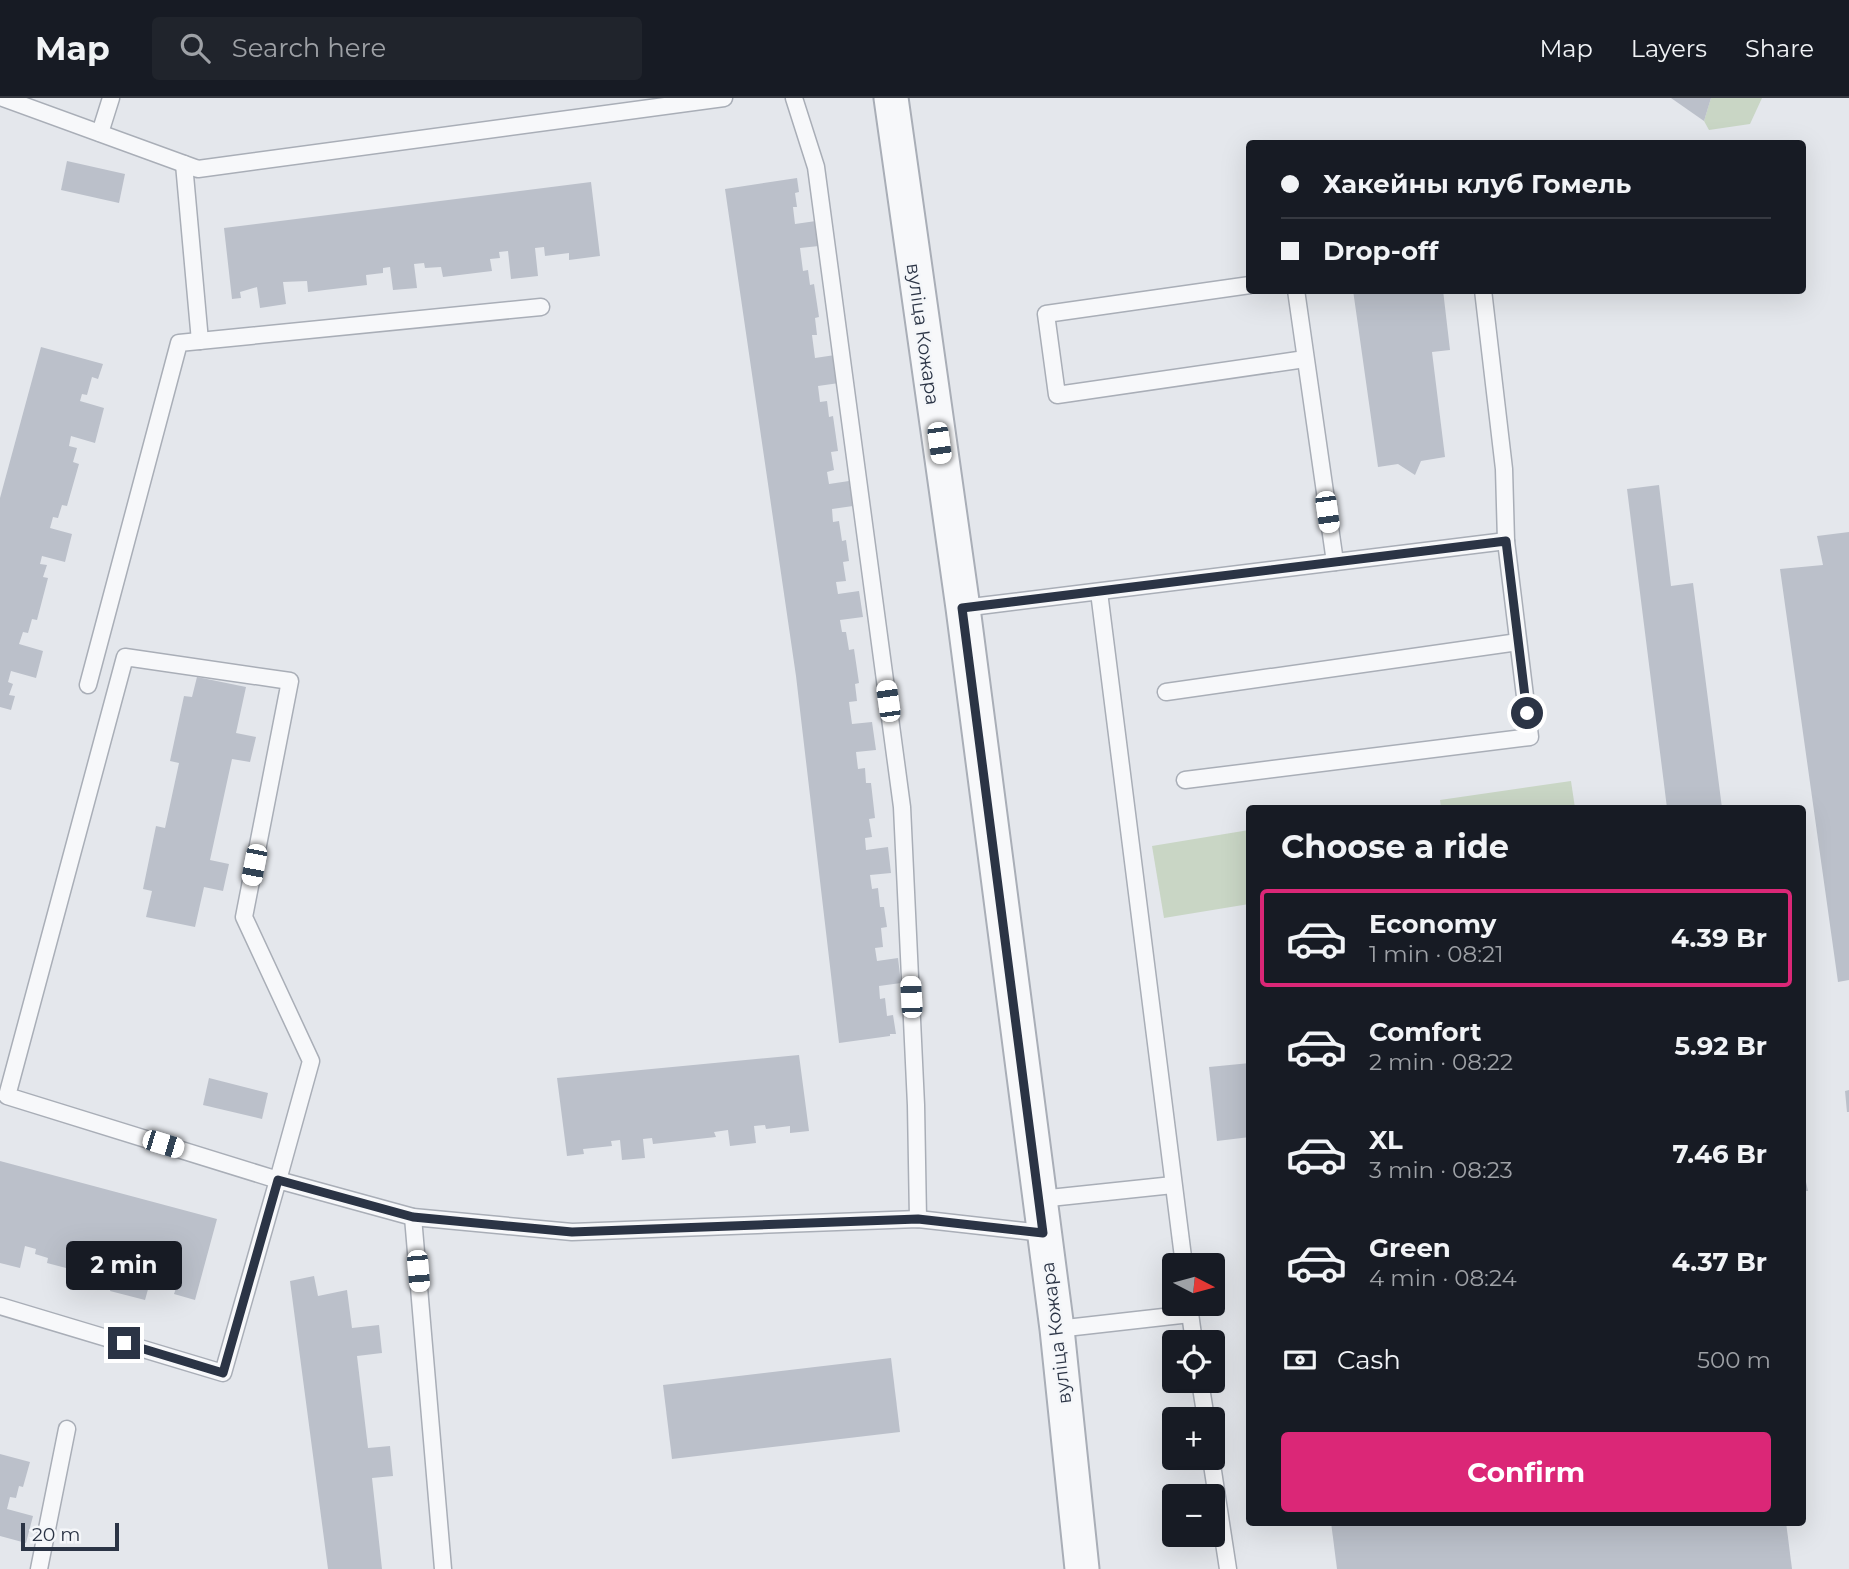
<!DOCTYPE html>
<meta charset="utf-8">
<style>
:root{--surface:#171b24;--page:#20242c;--text:#f1f3f6;--muted:#9ea1a6;--line:#363941;--accent:#db2777}
body{margin:0;font-family:Montserrat,sans-serif;background:var(--page);color:var(--text);height:100vh;display:flex;flex-direction:column;font-size:26px;white-space:nowrap}
*{box-sizing:border-box;margin:0}
p{font-size:23px;color:var(--muted)}
.icon{flex:none;width:38px;height:38px;fill:none;stroke:currentColor;stroke-width:2;stroke-linecap:round;stroke-linejoin:round}
.map{position:relative;flex:1;overflow:hidden}
.drawer{position:absolute;left:1246px;top:707px;width:560px;height:721px;display:flex;flex-direction:column;background:var(--surface);border-radius:7px;box-shadow:0 7px 28px #0002}
.drawer>*{flex:none}
.guide{position:absolute;left:1246px;top:42px;width:560px;height:154px;border-radius:7px;box-shadow:0 7px 28px #0002;display:grid;align-content:center;height:154px;padding:0 35px;background:var(--surface)}
.needle{width:46px;rotate:96deg}
.fabs{position:absolute;left:1162px;top:1155px;display:grid;gap:14px}
.fabs a{display:grid;place-items:center;width:63px;height:63px;border-radius:7px;background:var(--surface);box-shadow:0 7px 28px #0002;font-size:35px}
.scale{position:absolute;left:21px;bottom:18px;width:98px;box-sizing:border-box;padding-left:7px;border:4px solid #2b3445;border-top:0;font-size:19px;line-height:24px;white-space:nowrap;color:#2b3445;-webkit-text-stroke:5px #f4f6f9;paint-order:stroke}
.end{position:absolute;width:32px;height:32px;margin:-16px;border:9px solid #2b3445;background:#fff;box-shadow:0 0 0 4px #fff}
.from{border-radius:50%}
.bubble{position:absolute;height:49px;border-radius:7px;background:var(--surface);box-shadow:0 7px 28px #0002;font-size:23px;font-weight:700;line-height:49px;text-align:center}
.car{position:absolute;width:21px;height:42px;margin:-21px -10px;border-radius:9px;box-shadow:0 0 5px 2px #0007;background:linear-gradient(#fff 24%,#345 0 40%,#fff 0 76%,#345 0 86%,#fff 0)}
.guide b{display:flex;align-items:center;gap:24px;height:66px;font-size:26px}
.guide b+b{border-top:2px solid var(--line)}
.guide i{width:18px;height:18px;background:var(--text)}
ul{padding:0;list-style:none}
li{display:flex;align-items:center;gap:21px;height:98px;margin:0 14px 10px;padding:0 21px;border:4px solid transparent;border-radius:7px}
li div{flex:1}
li b{display:block;font-size:26px}
li em{font-style:normal;font-weight:700}
li.current{border-color:var(--accent)}
li>.icon{width:63px;height:63px;stroke-width:1.5}
h2{padding:0 35px;font-size:32px;line-height:84px}
.pay{display:flex;align-items:center;gap:18px;height:77px;padding:0 35px;font-size:26px}
.pay p{margin-inline-start:auto}
.primary-button{display:flex;gap:14px;margin-top:auto;padding:14px 35px}
.primary-button a{flex:1;height:80px;border-radius:7px;background:var(--accent);color:#fff;font-size:28px;font-weight:700;line-height:80px;text-align:center}
header{display:flex;align-items:center;gap:42px;box-sizing:border-box;height:98px;padding:0 35px;background:var(--surface);border-bottom:2px solid var(--line)}
header strong{font-size:33px}
nav{display:flex;gap:38px;margin-inline-start:auto;font-size:24px}
.search{width:490px;height:63px;background:var(--page);display:flex;align-items:center;gap:18px;box-sizing:border-box;padding:0 24px;border-radius:7px;color:var(--muted);font-size:26px}
.map>svg:first-child{display:block}
.green{fill:#c9d6c5}
.building{fill:#bbc0ca}
.lines{fill:none;stroke-linecap:round;stroke-linejoin:round}
.service-casing{stroke:#a9aeb7;stroke-width:19}
.minor-casing{stroke:#a9aeb7;stroke-width:37}
.service{stroke:#f7f8fa;stroke-width:16}
.minor{stroke:#f7f8fa;stroke-width:33}
.route{stroke:#2b3445;stroke-width:9}
.labels{text-anchor:middle;dominant-baseline:central;stroke-width:5;stroke-linejoin:round;paint-order:stroke}
.street-label{font-size:19px;fill:#2b3445;stroke:#f4f6f9}
</style>
<header>
<strong>Map</strong>
<div class="search"><svg class="icon" aria-label="search" viewBox="0 0 24 24"><circle cx="10" cy="10" r="6"/><path d="M15 15l6 6"/></svg>Search here</div>
<nav><a>Map</a><a>Layers</a><a>Share</a></nav>
</header>
<div class="map">
<svg width="1849" height="1471" viewBox="0 0 1849 1471">
<rect width="100%" height="100%" fill="#e4e7ec"/>
<!-- green -->
<g class="green">
<polygon points="1711,0 1762,0 1750,26 1709,32 1704,23"/>
<polygon points="1571,683 1575,710 1441,710 1440,702"/>
<polygon points="1249,732 1249,806 1164,820 1152,748"/>
</g>
<!-- building -->
<g class="building">
<polygon points="1671,0 1711,0 1704,23"/>
<polygon points="67,63 125,76 119,105 61,92"/>
<polygon points="797,80 799,94 795,95 797,109 793,109 795,126 816,123 819,148 800,150 803,173 808,172 810,187 814,186 819,219 815,220 817,237 812,237 815,260 835,257 839,285 818,288 820,304 827,303 829,319 833,318 838,353 831,354 834,372 827,374 829,386 849,383 853,408 832,411 833,424 839,423 842,443 846,442 849,463 843,464 846,483 836,484 838,496 859,493 863,519 840,522 842,534 846,534 849,552 854,551 859,585 855,586 857,603 849,604 852,626 872,624 876,652 856,654 858,671 865,670 866,685 871,685 875,720 869,721 872,739 865,740 866,752 888,749 891,775 870,777 872,791 878,790 880,809 884,809 887,829 881,830 883,849 875,850 877,863 898,860 901,885 879,888 880,901 885,900 887,918 893,917 896,936 890,936 890,938 839,945 796,578 725,91"/>
<polygon points="591,84 600,158 569,162 569,155 545,158 544,149 535,150 538,178 511,181 508,153 499,154 500,160 490,161 492,173 443,179 441,169 425,170 424,165 414,166 417,190 393,192 390,169 383,170 383,175 366,177 367,187 308,194 307,183 283,184 286,206 260,210 257,189 240,194 241,200 232,201 224,130"/>
<polygon points="1353,192 1443,192 1450,252 1432,254 1445,359 1421,363 1415,377 1398,366 1378,369"/>
<polygon points="41,249 103,266 98,281 92,279 87,297 82,296 80,303 104,310 95,345 71,338 69,348 77,350 73,364 79,366 67,408 62,407 58,420 53,419 50,430 72,436 65,464 42,458 40,466 47,467 43,479 48,480 37,522 32,521 28,535 23,534 19,546 43,553 36,580 11,573 8,584 13,586 9,597 15,598 11,612 0,609 0,400"/>
<polygon points="1659,387 1671,488 1693,485 1722,710 1667,710 1627,391"/>
<polygon points="1849,434 1849,882 1838,884 1780,471 1823,467 1817,438"/>
<polygon points="197,579 246,589 236,635 256,639 250,664 232,661 210,762 229,766 223,793 204,789 195,829 146,819 152,793 143,791 156,728 165,730 179,665 170,663 184,598 192,599"/>
<polygon points="799,957 809,1033 790,1035 790,1028 766,1031 765,1027 754,1028 756,1045 730,1048 728,1032 714,1034 716,1039 653,1046 652,1040 643,1041 645,1060 622,1062 620,1042 611,1043 612,1048 583,1051 584,1056 567,1058 557,980"/>
<polygon points="1250,965 1250,1039 1217,1043 1209,969"/>
<polygon points="209,980 268,995 262,1021 203,1007"/>
<polygon points="1849,992 1849,1014 1847,1014 1845,993"/>
<polygon points="0,1063 217,1121 195,1202 174,1196 176,1190 158,1185 159,1180 152,1177 145,1202 110,1193 117,1169 107,1166 105,1175 91,1171 89,1176 47,1165 48,1160 35,1156 36,1151 25,1148 20,1170 0,1165"/>
<polygon points="1802,1066 1808,1093 1802,1093"/>
<polygon points="314,1178 318,1198 347,1192 352,1230 379,1227 382,1255 357,1258 368,1350 390,1348 393,1378 372,1380 382,1471 328,1471 290,1183"/>
<polygon points="891,1260 900,1334 672,1361 663,1287"/>
<polygon points="0,1356 30,1364 23,1389 19,1388 16,1400 10,1399 7,1411 33,1418 26,1445 0,1438"/>
<polygon points="1331,1424 1786,1424 1792,1471 1337,1471"/>
</g>
<g class="lines">
<defs>
<g id="service">
<polyline points="3,0 198,71 724,0"/>
<polyline points="794,0 816,69 902,709 916,1007 918,1121"/>
<polyline points="100,35 111,0"/>
<polyline points="184,66 200,243"/>
<polyline points="1250,187 1046,216 1057,297 1305,261"/>
<polyline points="1296,192 1335,464"/>
<polyline points="1483,192 1504,371 1506,443"/>
<polyline points="1099,494 1184,1167"/>
<polyline points="963,510 1506,443 1530,639 1185,682"/>
<polygon points="125,559 290,583 244,819 311,963 278,1082 7,998"/>
<polyline points="88,587 179,245 541,209"/>
<polyline points="1166,594 1518,544"/>
<polyline points="1040,1101 1173,1087"/>
<polyline points="413,1119 443,1471"/>
<polyline points="0,1208 223,1275 278,1082 413,1119 572,1134 918,1121 1043,1135"/>
<polyline points="1189,1208 1194,1244"/>
<polyline points="1057,1231 1190,1216"/>
<polyline points="1200,1283 1206,1321"/>
<polyline points="1211,1360 1228,1471"/>
<polyline points="39,1471 67,1331"/>
</g>
<polyline id="minor" points="891,0 963,510 1057,1231 1082,1471"/>
</defs>
<!-- service casing -->
<use href="#service" class="service-casing"/>
<!-- minor casing -->
<use href="#minor" class="minor-casing"/>
<!-- service -->
<use href="#service" class="service"/>
<!-- minor -->
<use href="#minor" class="minor"/>
</g>
<g class="lines">
<!-- route -->
<polyline class="route" points="124,1245 223,1275 278,1082 413,1119 572,1134 918,1121 1043,1135 962,510 1506,443 1527,615"/>
</g>
<g class="labels">
<!-- street labels -->
<g class="street-label">
<text transform="translate(923 236) rotate(82)">вуліца Кожара</text>
<text transform="translate(1056 1235) rotate(-97)">вуліца Кожара</text>
</g>
</g>
</svg>
<div class="fabs">
<a><svg class="needle" viewBox="-14 -14 28 28"><path d="M0-13l5 13h-10z" fill="#e53935"/><path d="M0 13l5-13h-10z" fill="#9ea1a6"/></svg></a>
<a><svg class="icon" aria-label="locate" viewBox="0 0 24 24"><circle cx="12" cy="12" r="6"/><path d="M12 2v4M12 18v4M2 12h4M18 12h4"/></svg></a>
<a>+</a>
<a>−</a>
</div>
<div class="scale">20 m</div>
<i class="end from" style="left:1527px;top:615px"></i>
<i class="end" style="left:124px;top:1245px"></i>
<div class="bubble" style="left:66px;top:1143px;width:116px">2 min</div>
<i class="car" style="left:939px;top:345px;rotate:172deg"></i>
<i class="car" style="left:1327px;top:414px;rotate:172deg"></i>
<i class="car" style="left:888px;top:603px;rotate:352deg"></i>
<i class="car" style="left:254px;top:767px;rotate:191deg"></i>
<i class="car" style="left:911px;top:899px;rotate:357deg"></i>
<i class="car" style="left:163px;top:1046px;rotate:107deg"></i>
<i class="car" style="left:418px;top:1173px;rotate:175deg"></i>
<div class="guide">
<b><i class="from"></i>Хакейны клуб Гомель</b>
<b><i></i>Drop-off</b>
</div>
<section class="drawer">
<h2>Choose a ride</h2>
<ul>
<li class="current"><svg class="icon" aria-label="car" viewBox="0 0 24 24"><path d="M5 17H2v-5l4-1 3-4h7l3 4 3 1v5h-3M9 17h6M6 11h13"/><circle cx="7" cy="17" r="2"/><circle cx="17" cy="17" r="2"/></svg><div><b>Economy</b><p>1 min · 08:21</p></div><em>4.39 Br</em></li>
<li><svg class="icon" aria-label="car" viewBox="0 0 24 24"><path d="M5 17H2v-5l4-1 3-4h7l3 4 3 1v5h-3M9 17h6M6 11h13"/><circle cx="7" cy="17" r="2"/><circle cx="17" cy="17" r="2"/></svg><div><b>Comfort</b><p>2 min · 08:22</p></div><em>5.92 Br</em></li>
<li><svg class="icon" aria-label="car" viewBox="0 0 24 24"><path d="M5 17H2v-5l4-1 3-4h7l3 4 3 1v5h-3M9 17h6M6 11h13"/><circle cx="7" cy="17" r="2"/><circle cx="17" cy="17" r="2"/></svg><div><b>XL</b><p>3 min · 08:23</p></div><em>7.46 Br</em></li>
<li><svg class="icon" aria-label="car" viewBox="0 0 24 24"><path d="M5 17H2v-5l4-1 3-4h7l3 4 3 1v5h-3M9 17h6M6 11h13"/><circle cx="7" cy="17" r="2"/><circle cx="17" cy="17" r="2"/></svg><div><b>Green</b><p>4 min · 08:24</p></div><em>4.37 Br</em></li>
</ul>
<div class="pay"><svg class="icon" aria-label="cash" viewBox="0 0 24 24"><path d="M3 7h18v10H3z"/><circle cx="12" cy="12" r="2"/></svg>Cash<p>500 m</p></div>
<div class="primary-button"><a>Confirm</a></div>
</section>
</div>
